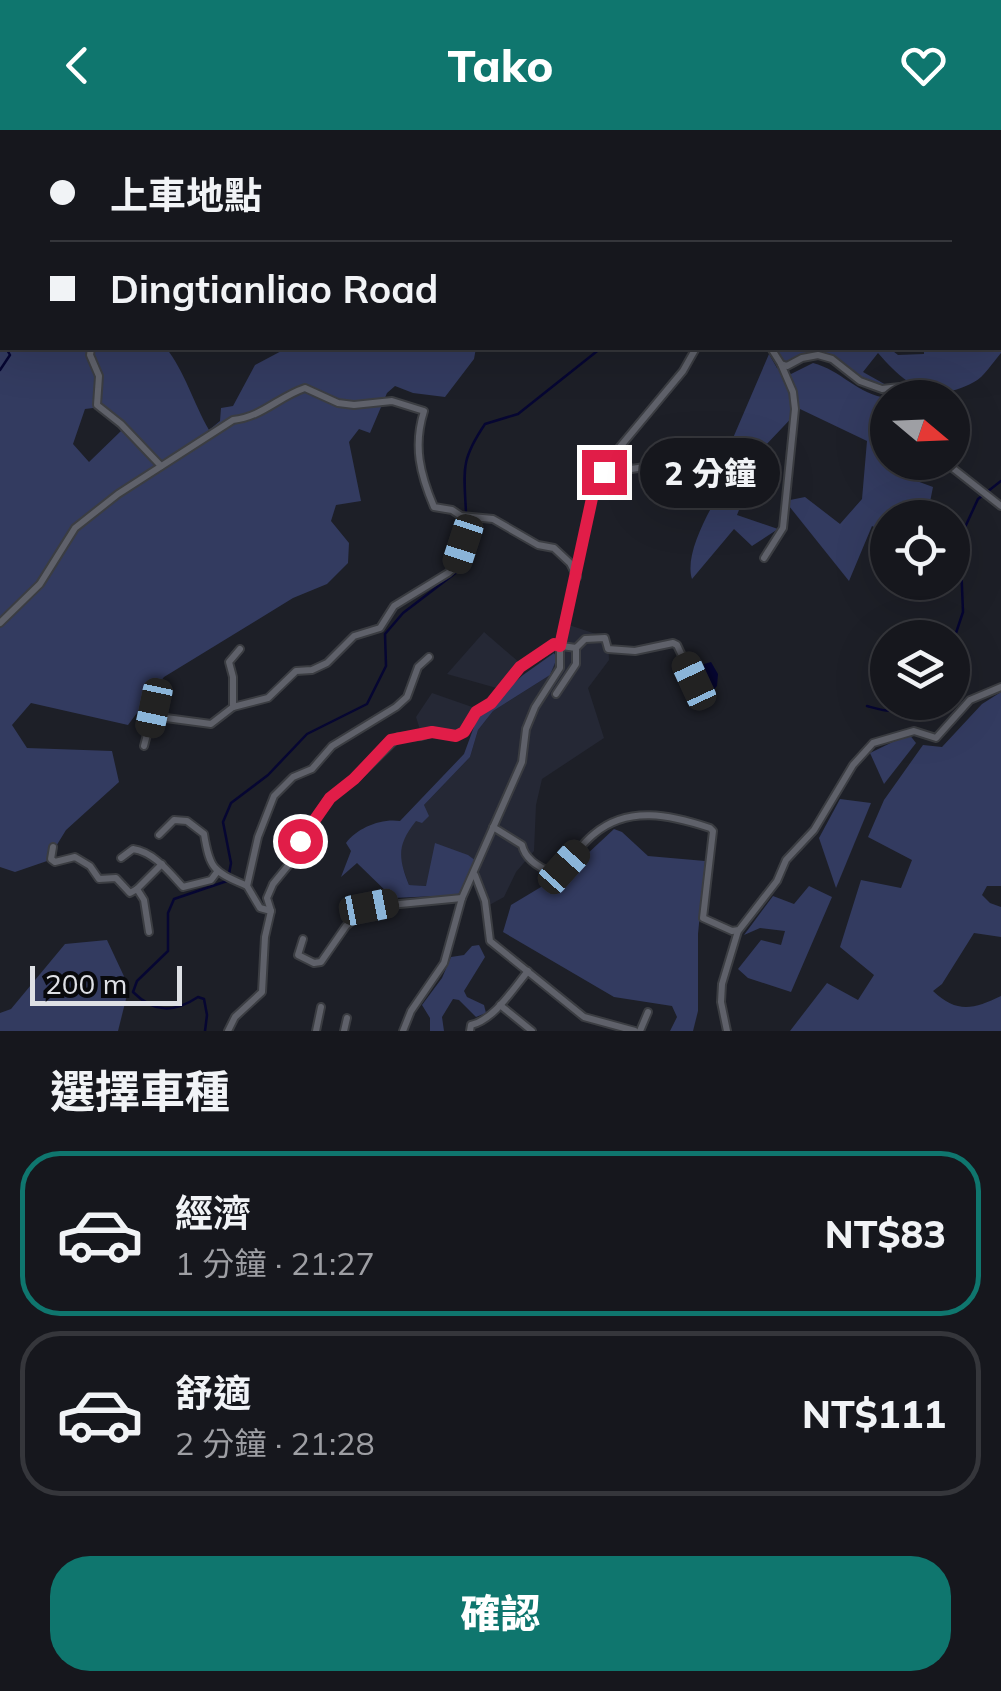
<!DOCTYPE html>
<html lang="zh-TW">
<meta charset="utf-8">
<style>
:root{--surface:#16171d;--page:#23242a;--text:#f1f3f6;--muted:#9e9fa4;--line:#35363b;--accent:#0f766e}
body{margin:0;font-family:Mulish,"Noto Sans TC",sans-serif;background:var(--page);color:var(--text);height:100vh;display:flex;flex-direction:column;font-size:38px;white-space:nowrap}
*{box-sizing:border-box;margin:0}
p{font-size:32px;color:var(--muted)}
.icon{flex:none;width:55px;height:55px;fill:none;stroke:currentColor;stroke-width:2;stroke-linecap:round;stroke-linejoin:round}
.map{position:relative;height:901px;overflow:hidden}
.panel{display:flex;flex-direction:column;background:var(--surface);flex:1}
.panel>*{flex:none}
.top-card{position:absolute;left:0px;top:0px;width:1002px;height:220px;box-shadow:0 10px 40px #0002,0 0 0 2px var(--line);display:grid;align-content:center;height:220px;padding:0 50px;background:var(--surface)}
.needle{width:65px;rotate:109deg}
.fabs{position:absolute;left:870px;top:250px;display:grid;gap:20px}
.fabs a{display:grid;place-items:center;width:100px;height:100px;border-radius:50%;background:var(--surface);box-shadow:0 10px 40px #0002,0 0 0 2px var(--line);font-size:50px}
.scale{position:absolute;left:30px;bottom:25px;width:152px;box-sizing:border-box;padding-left:10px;border:5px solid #dee0e5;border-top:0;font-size:28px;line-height:35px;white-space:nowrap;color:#dee0e5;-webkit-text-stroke:8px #08090c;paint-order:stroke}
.end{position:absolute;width:45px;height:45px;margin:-22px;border:12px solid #e11d48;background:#fff;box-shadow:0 0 0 5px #fff}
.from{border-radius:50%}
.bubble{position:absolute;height:70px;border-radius:35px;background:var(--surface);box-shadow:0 10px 40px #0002,0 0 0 2px var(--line);font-size:32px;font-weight:800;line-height:70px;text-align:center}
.car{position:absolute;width:30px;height:60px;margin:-30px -15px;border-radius:12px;box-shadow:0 0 8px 2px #0007;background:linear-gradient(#222 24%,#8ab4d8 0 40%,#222 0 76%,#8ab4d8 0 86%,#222 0)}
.top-card b{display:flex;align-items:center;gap:35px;height:95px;font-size:38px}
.top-card b+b{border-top:2px solid var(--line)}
.top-card i{width:25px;height:25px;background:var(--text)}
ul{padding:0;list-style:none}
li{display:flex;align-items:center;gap:30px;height:165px;margin:0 20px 15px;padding:0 30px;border:5px solid var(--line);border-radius:40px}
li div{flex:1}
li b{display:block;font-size:38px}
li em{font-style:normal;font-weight:800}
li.selected{border-color:var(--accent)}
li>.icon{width:90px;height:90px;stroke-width:1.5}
h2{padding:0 50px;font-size:45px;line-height:120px}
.primary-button{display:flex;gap:20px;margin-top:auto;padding:20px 50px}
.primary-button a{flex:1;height:115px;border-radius:40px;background:var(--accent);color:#fff;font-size:40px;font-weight:800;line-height:115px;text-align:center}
header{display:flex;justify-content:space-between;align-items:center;height:130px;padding:0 50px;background:var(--accent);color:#fff;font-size:45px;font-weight:800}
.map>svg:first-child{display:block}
.built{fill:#252835}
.green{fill:#333b60;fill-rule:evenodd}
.water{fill:#060632}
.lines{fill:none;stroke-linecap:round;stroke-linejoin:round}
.stream{stroke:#060632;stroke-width:2.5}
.minor-casing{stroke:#3b3d42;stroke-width:10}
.minor{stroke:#5f616a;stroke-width:6}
.route{stroke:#e11d48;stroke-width:12}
</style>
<header><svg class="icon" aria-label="back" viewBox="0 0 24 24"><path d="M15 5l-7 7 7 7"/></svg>Tako<svg class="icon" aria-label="heart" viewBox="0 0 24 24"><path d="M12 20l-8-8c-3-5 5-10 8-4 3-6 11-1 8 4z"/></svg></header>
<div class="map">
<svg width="1001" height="901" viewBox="0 0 1001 901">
<rect width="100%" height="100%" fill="#1d1f27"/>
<!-- built -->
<g class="built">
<polygon points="569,495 608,508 609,530 588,558 604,608 542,649 536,675 534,721 516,742 504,767 482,779 470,746 426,756 409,755 398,724 404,706 424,675 470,627 478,600 493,581 550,545"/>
<polygon points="484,502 520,533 500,559 447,544"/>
<polygon points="432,563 475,578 463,600 456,604 421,603 416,587"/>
</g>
<!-- green -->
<g class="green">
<path d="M0 0 147 2H2V218H166C184 240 194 274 209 300L220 291 221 278 233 276 255 235 287 218H476L474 229 445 267 413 263 395 256 387 263 370 303 359 299 349 312 361 371 336 375 331 391 349 413 348 433 327 454 293 468 164 547 128 595 31 573 12 595 27 618 112 621 119 652 66 700 47 731 15 742 0 737ZM101 277 112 285 121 301 89 332 73 314 85 279Z"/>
<path d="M1001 176V223C993 232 984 247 974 252 931 276 905 254 878 223L863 242 888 256C861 257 850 234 832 226 817 220 800 227 785 232L773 220V218H889L898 225 924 224V218H1000Z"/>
<path d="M769 224 777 238 791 244 813 233C841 240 858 265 888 268V332L903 333 904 341 914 350 933 357 927 387 888 388 887 403 872 396 849 451 785 371 805 367 840 394 862 369 867 311 800 279 764 317 737 385 778 399 752 416 734 399 692 449C682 418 723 357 741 329L733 308Z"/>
<path d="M554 523 557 528 550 545 493 581 478 600 470 627 424 675 429 686 422 693 416 691C397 715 398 727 409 755L426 756 435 713 468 725 476 731 458 765 393 768 357 733 341 747 351 721 346 713C357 698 381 688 400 691L464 624 475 594 484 580 523 545Z"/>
<path d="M1001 562V756H987L982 765 990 773 1001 777V807L974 803 942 854 933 861C957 884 974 879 1001 866V901H790L827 853 858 870 874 845 840 817 861 750 901 758 912 730 868 707 884 670 923 615 942 617 982 574Z"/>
<polygon points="909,604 916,613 884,654 870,623"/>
<polygon points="840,669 871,673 836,758 819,708"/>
<polygon points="614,699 622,702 648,726 705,731 698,804 698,881 693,901 670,901 677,887 672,876 614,867 503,802 511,775 571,739"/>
<polygon points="809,756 832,767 791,862 748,848 738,839 761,810 781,815 785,801 760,798 744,805 773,766 794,774"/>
<polygon points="107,810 129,857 118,901 0,901 0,883 11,879 65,814"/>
<polygon points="479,815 485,827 464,861 467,867 484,875 486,883 476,887 459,870 453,869 442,887 444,901 430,901 430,888 422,875 442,848 451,827 464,825 472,816"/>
</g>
<!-- water -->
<polygon class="water" points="711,532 718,544 717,556 705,569 693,574 686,565 699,555 704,534"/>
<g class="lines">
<!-- stream -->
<g class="stream">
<polyline points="558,0 559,2"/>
<polyline points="143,2 144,0"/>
<polyline points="0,166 2,165"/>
<polyline points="0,209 2,212"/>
<polyline points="0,240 10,225 6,218"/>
<path d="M466 383C464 340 460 331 485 294L518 284 601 218"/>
<polyline points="952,515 963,482 960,408 978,369 1001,351"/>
<path d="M867 576C885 581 894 585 910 572"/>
<polyline points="229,744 231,733 223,692 231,673 268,645 307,604 367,574 386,536 385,504 403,483 458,441 468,418 466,391"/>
<path d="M205 901 207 885 204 869 198 867C174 883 154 883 133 862L137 851 168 821V783L174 769 227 751"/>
</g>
<defs>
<g id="minor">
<polyline points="54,0 54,2"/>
<polyline points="830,0 833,2"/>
<polyline points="960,0 961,2"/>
<polyline points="665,2 665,0"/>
<polyline points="897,2 897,0"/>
<polyline points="1000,82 1001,82"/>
<polyline points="91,218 90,225 99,246 97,275 121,294 161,336"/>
<polyline points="771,218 781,234 787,236 802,228 818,225 832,229 860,251 882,259 918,255 938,268"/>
<polyline points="952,284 952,305"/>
<polyline points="615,324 631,339 645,337 674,354"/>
<polyline points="945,332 1001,376"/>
<polyline points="764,428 783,398 795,279 793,262 781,234"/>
<path d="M0 493 40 454 75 398 118 364 233 290C262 287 278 267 305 258L338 273 354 275 392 271 424 281C413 316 420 344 434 377L452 380 461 386 493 389 538 415 554 418 570 433 577 447"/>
<polyline points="556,564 576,534 576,518"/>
<polyline points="233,577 233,547 229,532 240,519"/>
<polyline points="144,616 154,578 166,588 211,594 233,577 268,568 296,541 312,540 327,533 354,506 380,498 394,476 448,443 456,436 463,414 461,386"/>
<path d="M493 697 522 715C525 729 540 738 553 743 570 733 579 716 594 704 628 675 671 685 710 698L713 701 703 788 732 801 739 800 777 751 786 730 814 700 853 635 873 613 914 601 936 608 970 570 1001 557"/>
<path d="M159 705 174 690 187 691 204 704C210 741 214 741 247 756"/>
<polyline points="53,717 51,729 55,732 75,727 90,736 99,749 116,748 130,763 137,759 162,734"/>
<path d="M121 728 133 719C154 722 169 742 183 757L211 750 217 742"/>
<polyline points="475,745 485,771 490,811 584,887 635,901"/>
<polyline points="137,759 144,770 149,802"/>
<polyline points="271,781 260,778 247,756 258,707 274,666 293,647 312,639 332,616 396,577 407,567 418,537 429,527"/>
<polyline points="303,809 298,825 314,833 321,832 346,796 369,777 462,768"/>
<polyline points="500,875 532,901"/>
<polyline points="228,901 235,887 262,862 265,807 271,781 267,768 273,754 291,732 300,711 329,668 355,649 398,607 421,606 433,602 456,606 463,602 476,582 491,573 520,537 555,515 576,518 585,509 605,508 608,519 635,521 673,513 677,515 694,551"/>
<polyline points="316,901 321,877"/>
<polyline points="344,901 347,888"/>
<polyline points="403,901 411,881 444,833 462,768 522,632 526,599 535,577 560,538 560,516 594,359 614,324 683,241 696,218"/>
<path d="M470 901 471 895C494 890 513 859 528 841"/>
<polyline points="640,901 648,882"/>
<polyline points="727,901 721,872 722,854 738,801"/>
</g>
</defs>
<!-- minor casing -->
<use href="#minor" class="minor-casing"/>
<!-- minor -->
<use href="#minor" class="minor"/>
</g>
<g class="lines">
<!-- route -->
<polyline class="route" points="300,711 330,668 354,649 391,610 432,602 456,606 464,602 476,582 491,573 520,537 554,514 560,516 594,359 604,342"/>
</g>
</svg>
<div class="fabs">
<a><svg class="needle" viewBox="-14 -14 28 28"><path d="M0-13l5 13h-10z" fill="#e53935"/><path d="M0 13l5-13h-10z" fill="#9e9fa4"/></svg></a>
<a><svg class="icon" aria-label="locate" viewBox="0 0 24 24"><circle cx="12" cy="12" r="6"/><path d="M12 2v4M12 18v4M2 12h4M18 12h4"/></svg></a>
<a><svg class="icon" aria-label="layers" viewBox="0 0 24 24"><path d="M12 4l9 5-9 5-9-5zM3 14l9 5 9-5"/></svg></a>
</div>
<div class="scale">200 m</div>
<i class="end from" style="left:300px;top:711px"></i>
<i class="end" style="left:604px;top:342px"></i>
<div class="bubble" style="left:640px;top:308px;width:140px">2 分鐘</div>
<i class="car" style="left:463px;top:414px;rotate:198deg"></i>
<i class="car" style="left:694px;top:551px;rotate:335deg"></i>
<i class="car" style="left:154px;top:578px;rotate:192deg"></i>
<i class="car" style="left:564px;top:737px;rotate:42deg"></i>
<i class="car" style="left:369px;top:777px;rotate:79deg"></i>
<div class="top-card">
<b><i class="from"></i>上車地點</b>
<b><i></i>Dingtianliao Road</b>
</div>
</div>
<section class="panel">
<h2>選擇車種</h2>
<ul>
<li class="selected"><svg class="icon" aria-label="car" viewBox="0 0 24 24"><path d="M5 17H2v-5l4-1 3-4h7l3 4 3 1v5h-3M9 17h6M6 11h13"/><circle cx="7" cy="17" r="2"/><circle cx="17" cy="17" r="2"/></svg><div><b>經濟</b><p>1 分鐘 · 21:27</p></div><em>NT$83</em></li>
<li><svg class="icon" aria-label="car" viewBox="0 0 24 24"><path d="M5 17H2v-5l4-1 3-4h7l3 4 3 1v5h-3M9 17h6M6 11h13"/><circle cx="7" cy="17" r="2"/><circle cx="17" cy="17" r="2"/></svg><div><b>舒適</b><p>2 分鐘 · 21:28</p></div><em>NT$111</em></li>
</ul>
<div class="primary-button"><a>確認</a></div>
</section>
